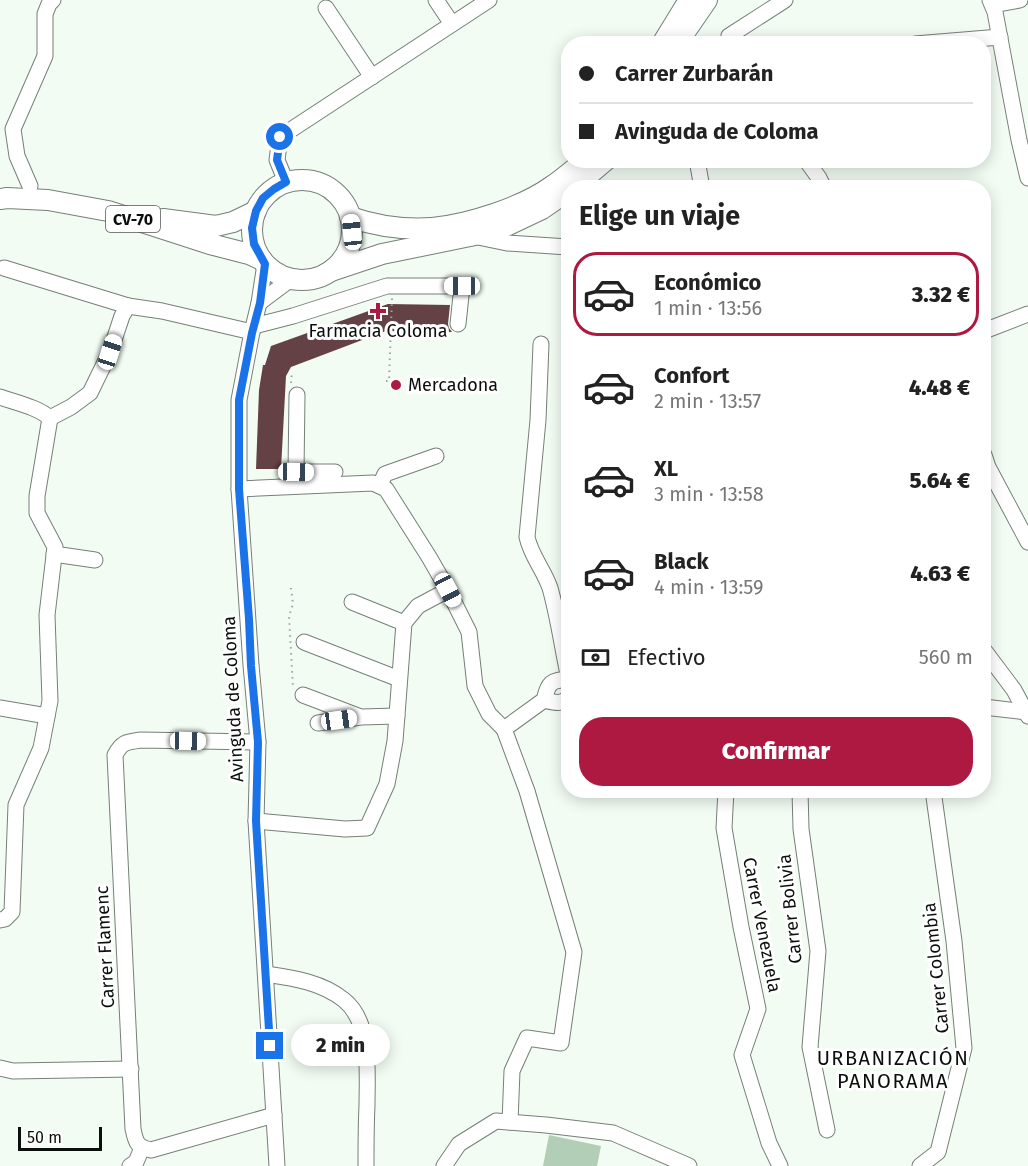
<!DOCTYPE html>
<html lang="es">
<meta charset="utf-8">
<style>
:root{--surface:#fff;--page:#f6f6f6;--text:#222;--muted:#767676;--line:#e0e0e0;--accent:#ad1941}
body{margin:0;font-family:"Fira Sans",sans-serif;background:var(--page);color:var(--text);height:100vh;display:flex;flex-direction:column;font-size:22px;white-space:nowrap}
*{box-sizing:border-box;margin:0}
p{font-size:20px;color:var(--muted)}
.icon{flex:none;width:33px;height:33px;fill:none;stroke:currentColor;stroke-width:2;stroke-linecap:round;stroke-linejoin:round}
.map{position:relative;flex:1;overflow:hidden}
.panel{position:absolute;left:561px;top:180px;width:430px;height:618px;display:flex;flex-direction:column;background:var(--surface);border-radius:24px;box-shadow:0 3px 15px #0003}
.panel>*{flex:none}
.top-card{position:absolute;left:561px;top:36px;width:430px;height:132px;border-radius:24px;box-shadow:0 3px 15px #0003;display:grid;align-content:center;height:132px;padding:0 18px;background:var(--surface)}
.scale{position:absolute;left:18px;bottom:15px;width:84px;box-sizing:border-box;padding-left:6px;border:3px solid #0b0f0c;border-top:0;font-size:16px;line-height:21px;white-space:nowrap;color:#0b0f0c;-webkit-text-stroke:4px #fff;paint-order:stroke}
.end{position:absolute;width:27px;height:27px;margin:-14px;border:8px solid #1a73e8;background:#fff;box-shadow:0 0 0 3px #fff}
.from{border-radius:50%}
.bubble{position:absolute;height:42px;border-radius:21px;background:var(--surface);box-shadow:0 3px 15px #0003;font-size:20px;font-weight:800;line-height:42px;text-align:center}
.car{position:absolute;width:18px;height:36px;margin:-18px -9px;border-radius:8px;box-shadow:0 0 4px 2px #0007;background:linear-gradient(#fff 24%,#345 0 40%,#fff 0 76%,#345 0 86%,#fff 0)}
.top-card b{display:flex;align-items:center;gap:21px;height:57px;font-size:22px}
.top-card b+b{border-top:2px solid var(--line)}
.top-card i{width:15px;height:15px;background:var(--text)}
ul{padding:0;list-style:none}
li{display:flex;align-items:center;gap:18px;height:84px;margin:0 12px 9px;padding:0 6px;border:3px solid transparent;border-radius:24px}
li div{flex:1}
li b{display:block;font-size:22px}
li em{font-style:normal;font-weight:800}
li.active{border-color:var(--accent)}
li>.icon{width:54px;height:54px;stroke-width:1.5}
h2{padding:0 18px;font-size:27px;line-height:72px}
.pay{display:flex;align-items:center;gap:15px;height:66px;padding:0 18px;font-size:22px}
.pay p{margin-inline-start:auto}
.action{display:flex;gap:12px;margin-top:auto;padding:12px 18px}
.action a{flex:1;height:69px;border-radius:24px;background:var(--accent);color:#fff;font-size:24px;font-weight:800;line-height:69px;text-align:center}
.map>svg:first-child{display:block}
.green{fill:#b2ceb6}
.building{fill:#634144}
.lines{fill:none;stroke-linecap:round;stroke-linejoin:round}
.minor-casing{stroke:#777f78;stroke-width:17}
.major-casing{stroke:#777f78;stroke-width:22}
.path{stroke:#9ca39d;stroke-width:2;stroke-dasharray:1.5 4.5;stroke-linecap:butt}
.minor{stroke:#fff;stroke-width:15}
.major{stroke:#fff;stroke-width:20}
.route{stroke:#1a73e8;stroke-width:8}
.poi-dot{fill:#ad1941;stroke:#fff;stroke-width:2}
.labels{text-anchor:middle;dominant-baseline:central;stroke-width:6;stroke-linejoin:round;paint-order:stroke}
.shield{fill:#fff;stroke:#545755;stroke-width:1.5}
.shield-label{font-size:16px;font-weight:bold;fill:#0b0f0c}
.poi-label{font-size:18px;fill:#0b0f0c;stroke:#fff}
.street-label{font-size:18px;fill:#0b0f0c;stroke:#fff}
.neighbourhood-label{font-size:20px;letter-spacing:1.5px;fill:#0b0f0c;stroke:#fff}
</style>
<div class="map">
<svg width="1028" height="1166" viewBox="0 0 1028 1166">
<rect width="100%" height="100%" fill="#f2fcf3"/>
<!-- green -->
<polygon class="green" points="549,1135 601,1146 597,1166 543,1166"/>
<!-- building -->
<polygon class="building" points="388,304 450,305 448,324 449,328 452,332 386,331 291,367 286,376 281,469 256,469 259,390 263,365 265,365 271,346"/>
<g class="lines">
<defs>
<g id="minor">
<polyline points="436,0 452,24"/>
<polyline points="990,0 995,12 1019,140 1028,178"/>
<polyline points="993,5 1020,0"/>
<polyline points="326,8 372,77"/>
<polyline points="730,44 729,36 785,0"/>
<polyline points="915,44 1000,37"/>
<polyline points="697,160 702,188"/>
<polyline points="806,160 819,178 824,188"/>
<polyline points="286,182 277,160 280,137 489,0"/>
<polyline points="30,186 17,156 13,129 45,56 45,14 49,4 53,0"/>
<polyline points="473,236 507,243 568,247"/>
<polyline points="265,264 259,303 252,332 239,400 239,489 251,665 258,742 256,821 277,1166"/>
<polyline points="4,268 128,306"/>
<polyline points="259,303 291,279"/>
<polyline points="254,326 293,316 387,286 462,286 458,324"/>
<polyline points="984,331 1028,314"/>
<path d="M541 344 538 420 527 537C531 556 544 570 550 588 558 616 562 646 568 674"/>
<polyline points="297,395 296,472 335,472"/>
<path d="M0 397C17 403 37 407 50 418"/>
<polyline points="50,418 71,407 90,393 110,352 122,316 128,306 162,311 252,332"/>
<polyline points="984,455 988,467 1028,542"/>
<polyline points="380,485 385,474 436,456"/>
<path d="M239 489 373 483 386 489 429 557 448 590 469 632 475 686 489 714 504 729 544 700C549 682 550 681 568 679"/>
<polyline points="54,554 95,560"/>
<polyline points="352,602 404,623"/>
<polyline points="304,642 399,679"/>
<polyline points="984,650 1014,690 1028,716"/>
<polyline points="303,695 358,716"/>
<path d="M544 700C553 702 562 705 568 698"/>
<polyline points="984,707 1026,712"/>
<polyline points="0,708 47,716"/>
<polyline points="318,723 361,717 397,716"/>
<polyline points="504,729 527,791 574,952 561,1043 527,1038 512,1071 510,1122"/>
<path d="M258 742 141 740C126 742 122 742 115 755L133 1129C136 1143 137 1147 151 1150L274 1115"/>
<polyline points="726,790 724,828 741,927 758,1009 742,1055 769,1143 780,1166"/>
<polyline points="800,790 801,829 818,951 810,1047 827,1130"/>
<polyline points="256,821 345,829 367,828 387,784 395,741 404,623 418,606 448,590"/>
<polyline points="0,920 5,919 12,912 16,805 41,748 50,701 47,615 55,547 37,513 37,496 50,418"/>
<path d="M266 974C293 978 322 982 344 1000 372 1022 367 1074 367 1105 366 1126 366 1146 366 1166"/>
<polyline points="0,1068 13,1071 131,1069"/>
<polyline points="130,1166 136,1162 142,1148"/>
<polyline points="444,1166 459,1144 496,1121 546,1125 613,1133 689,1166"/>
<polyline points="920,1166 938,1152 964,1048 954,941 933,790"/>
</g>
<g id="major">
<polyline points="662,44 689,0"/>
<polyline points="679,44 685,32 707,0"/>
<circle cx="302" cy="230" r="50"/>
<polyline points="573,188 606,160"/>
<polyline points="0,199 7,198 48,200 108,211 210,244 249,254 262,260"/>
<path d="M350 217C376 226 404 230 432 228 468 225 523 207 552 186 564 178 574 169 585 160"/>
<polyline points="163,219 216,226 233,222 256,211"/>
<polyline points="331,271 382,254 470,236 504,227 542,209 568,191"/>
</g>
</defs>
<!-- minor casing -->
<use href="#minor" class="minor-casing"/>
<!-- major casing -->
<use href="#major" class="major-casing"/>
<!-- path -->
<g class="path">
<polyline points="386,381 389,381 392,298"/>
<polyline points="291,383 292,372"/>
<polyline points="291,588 293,604 289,616 293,688"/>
</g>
<!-- minor -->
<use href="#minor" class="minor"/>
<!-- major -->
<use href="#major" class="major"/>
</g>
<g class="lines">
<!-- route -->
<polyline class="route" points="270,1046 256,821 258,742 251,666 249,619 239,489 239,400 252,333 260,303 265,264 254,244 252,228 256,211 263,198 274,189 286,182 277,160 280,137"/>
</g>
<!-- markers -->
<g class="poi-dot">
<path d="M375 302h6v6h6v6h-6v6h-6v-6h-6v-6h6z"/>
<circle cx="396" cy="385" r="6"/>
</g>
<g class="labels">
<!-- shield labels -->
<rect class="shield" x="106" y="206" width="54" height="26" rx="4.5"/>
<g class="shield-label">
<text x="133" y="219">CV-70</text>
</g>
<!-- poi labels -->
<g class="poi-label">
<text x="378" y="331">Farmacia Coloma</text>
<text x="408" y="385" text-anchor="start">Mercadona</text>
</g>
<!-- street labels -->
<g class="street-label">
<text transform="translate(233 699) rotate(-93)">Avinguda de Coloma</text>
<text transform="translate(790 909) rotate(-96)">Carrer Bolivia</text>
<text transform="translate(762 925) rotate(79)">Carrer Venezuela</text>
<text transform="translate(105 947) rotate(-93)">Carrer Flamenc</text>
<text transform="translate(936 968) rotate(-96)">Carrer Colombia</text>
</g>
<!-- neighbourhood labels -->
<g class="neighbourhood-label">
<text x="893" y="1058">URBANIZACIÓN<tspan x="893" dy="23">PANORAMA</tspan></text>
</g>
</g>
</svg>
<div class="scale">50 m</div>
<i class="end from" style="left:280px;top:137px"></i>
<i class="end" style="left:270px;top:1046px"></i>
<div class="bubble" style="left:291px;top:1024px;width:99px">2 min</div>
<i class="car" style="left:352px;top:232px;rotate:354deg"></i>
<i class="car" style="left:462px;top:286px;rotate:270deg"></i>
<i class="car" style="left:110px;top:352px;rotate:18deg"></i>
<i class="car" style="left:296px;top:472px;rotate:91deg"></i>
<i class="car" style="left:448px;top:590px;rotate:152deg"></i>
<i class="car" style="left:339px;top:720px;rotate:82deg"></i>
<i class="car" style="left:188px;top:741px;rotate:91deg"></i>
<div class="top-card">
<b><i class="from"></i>Carrer Zurbarán</b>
<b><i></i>Avinguda de Coloma</b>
</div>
<section class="panel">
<h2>Elige un viaje</h2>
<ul>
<li class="active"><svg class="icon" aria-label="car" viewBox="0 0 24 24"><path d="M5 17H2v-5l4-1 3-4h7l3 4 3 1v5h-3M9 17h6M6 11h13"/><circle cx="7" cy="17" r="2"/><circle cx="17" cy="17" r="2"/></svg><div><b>Económico</b><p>1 min · 13:56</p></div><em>3.32 €</em></li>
<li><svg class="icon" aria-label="car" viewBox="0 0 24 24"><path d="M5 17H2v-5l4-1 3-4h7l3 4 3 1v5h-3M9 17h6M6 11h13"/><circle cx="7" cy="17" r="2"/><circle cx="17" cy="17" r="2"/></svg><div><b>Confort</b><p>2 min · 13:57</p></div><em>4.48 €</em></li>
<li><svg class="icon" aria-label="car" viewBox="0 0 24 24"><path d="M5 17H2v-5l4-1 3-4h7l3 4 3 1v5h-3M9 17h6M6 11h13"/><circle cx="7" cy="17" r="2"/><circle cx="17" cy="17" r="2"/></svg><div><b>XL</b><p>3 min · 13:58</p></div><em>5.64 €</em></li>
<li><svg class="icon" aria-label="car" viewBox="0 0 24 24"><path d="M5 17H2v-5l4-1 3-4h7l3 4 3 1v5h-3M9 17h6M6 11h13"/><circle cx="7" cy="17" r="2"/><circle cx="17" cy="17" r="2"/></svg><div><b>Black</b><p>4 min · 13:59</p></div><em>4.63 €</em></li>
</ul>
<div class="pay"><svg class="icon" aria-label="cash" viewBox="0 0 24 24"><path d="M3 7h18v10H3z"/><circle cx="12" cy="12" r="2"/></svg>Efectivo<p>560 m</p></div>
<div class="action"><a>Confirmar</a></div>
</section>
</div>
